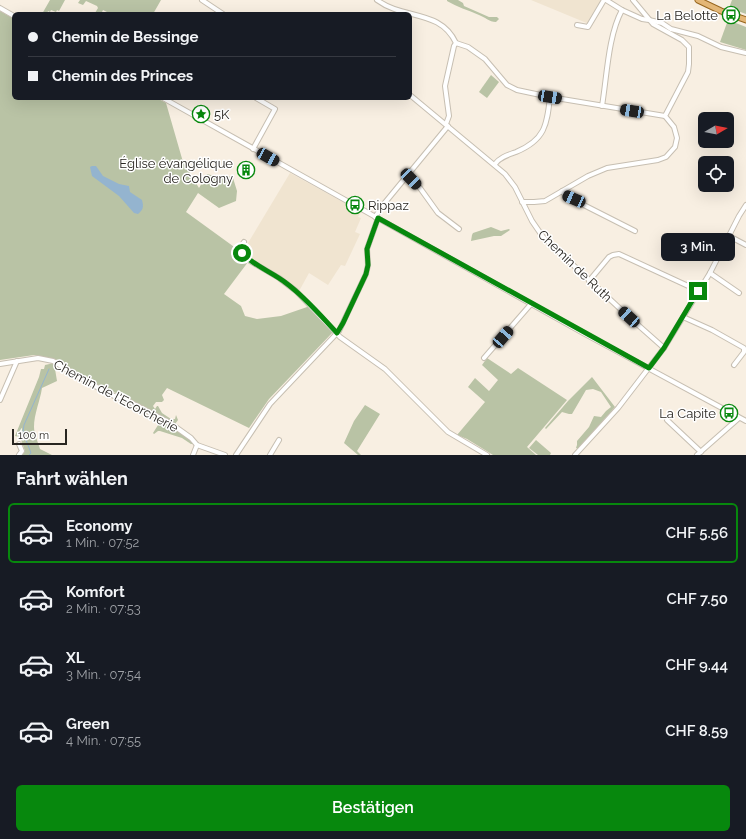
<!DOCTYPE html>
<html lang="de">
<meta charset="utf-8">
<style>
:root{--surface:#171b24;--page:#20242c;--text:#f1f3f6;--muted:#9ea1a6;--line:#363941;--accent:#07880d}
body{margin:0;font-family:Raleway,sans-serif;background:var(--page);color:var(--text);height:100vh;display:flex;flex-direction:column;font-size:15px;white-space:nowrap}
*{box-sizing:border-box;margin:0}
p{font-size:13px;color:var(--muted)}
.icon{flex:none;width:22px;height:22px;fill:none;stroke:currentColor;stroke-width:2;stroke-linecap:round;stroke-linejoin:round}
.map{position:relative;height:455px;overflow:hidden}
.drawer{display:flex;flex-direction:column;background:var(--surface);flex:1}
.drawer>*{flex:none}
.guide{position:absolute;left:12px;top:12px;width:400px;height:88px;border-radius:6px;box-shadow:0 4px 16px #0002;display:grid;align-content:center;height:88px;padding:0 16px;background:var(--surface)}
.needle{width:26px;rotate:80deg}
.fabs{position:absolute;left:698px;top:112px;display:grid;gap:8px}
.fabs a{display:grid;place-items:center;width:36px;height:36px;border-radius:6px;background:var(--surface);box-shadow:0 4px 16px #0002;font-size:20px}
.scale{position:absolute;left:12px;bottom:10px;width:55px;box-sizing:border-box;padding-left:4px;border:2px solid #292621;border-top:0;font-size:11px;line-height:14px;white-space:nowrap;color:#292621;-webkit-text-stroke:3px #fff;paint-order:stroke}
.end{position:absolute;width:18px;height:18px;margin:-9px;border:5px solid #07880d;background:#fff;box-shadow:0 0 0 2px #fff}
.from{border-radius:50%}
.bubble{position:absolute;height:28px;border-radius:6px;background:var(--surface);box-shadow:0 4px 16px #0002;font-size:13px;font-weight:600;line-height:28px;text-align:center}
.car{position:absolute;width:12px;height:24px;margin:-12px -6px;border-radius:5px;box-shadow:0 0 3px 1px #0007;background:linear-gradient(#222 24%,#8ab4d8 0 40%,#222 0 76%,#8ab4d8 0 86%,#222 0)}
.guide b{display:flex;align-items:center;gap:14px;height:38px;font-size:15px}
.guide b+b{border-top:1px solid var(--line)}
.guide i{width:10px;height:10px;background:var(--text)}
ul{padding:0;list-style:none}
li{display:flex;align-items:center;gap:12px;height:60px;margin:0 8px 6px;padding:0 8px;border:2px solid transparent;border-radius:6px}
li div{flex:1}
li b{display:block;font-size:15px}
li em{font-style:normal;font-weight:600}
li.current{border-color:var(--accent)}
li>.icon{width:36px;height:36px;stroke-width:1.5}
h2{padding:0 16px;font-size:18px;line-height:48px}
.cta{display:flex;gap:8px;margin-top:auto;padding:8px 16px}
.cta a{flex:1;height:46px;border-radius:6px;background:var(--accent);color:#fff;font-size:16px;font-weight:600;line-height:46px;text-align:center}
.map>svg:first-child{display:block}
.built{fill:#f0e4d0}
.green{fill:#b9c3a5}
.water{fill:#94b4cf}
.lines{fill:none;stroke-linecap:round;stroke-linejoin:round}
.stream{stroke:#94b4cf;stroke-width:1}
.minor-casing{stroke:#c7bfb2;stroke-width:6}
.major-casing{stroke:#96641c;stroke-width:7}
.minor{stroke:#fff;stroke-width:4}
.major{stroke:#e3b676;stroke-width:5}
.route{stroke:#07880d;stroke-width:5}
.labels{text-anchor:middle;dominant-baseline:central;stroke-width:3;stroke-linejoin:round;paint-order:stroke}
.poi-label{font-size:13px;fill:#292621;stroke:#fff;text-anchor:end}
.street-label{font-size:13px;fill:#292621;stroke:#fff}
</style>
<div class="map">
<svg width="746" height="455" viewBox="0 0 746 455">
<rect width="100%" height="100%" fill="#f8efe2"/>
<!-- built -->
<g class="built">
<polygon points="531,0 602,0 589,24"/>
<polygon points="290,173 361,212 358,217 361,218 355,232 360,234 345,266 341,265 328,285 309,273 298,293 242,253"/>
</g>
<!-- green -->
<g class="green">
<polygon points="50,0 65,0 59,11 57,10 56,12 51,10 50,12 48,11 47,14 42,14"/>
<polygon points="80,0 161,0 153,14 111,14 103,10 101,14 95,13 98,8 97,6 86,1 83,5 78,3"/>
<path d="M447 0H458L463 3 464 6 489 17H497L499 19 496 22C489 22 485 17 479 15 468 10 457 7 447 1Z"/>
<polygon points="732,0 746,0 746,14 729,8"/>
<polygon points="0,11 14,19 14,98 157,98 166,103 183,162 199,188 207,174 222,178 228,176 233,178 237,191 236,201 219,208 198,193 186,212 237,249 248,262 224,294 241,306 245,316 257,319 281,316 310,306 333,332 269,399 249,428 167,388 162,395 164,400 162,402 156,402 153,406 155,409 157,406 158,406 162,413 171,419 175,419 176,415 178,420 175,424 127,398 96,384 55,359 34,355 0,360"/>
<polygon points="728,20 746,27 746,50 720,42"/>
<polygon points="491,75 499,82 487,98 479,92"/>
<polygon points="491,227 501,231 509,229 510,230 501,236 494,236 471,241 472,235 473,233"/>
<polygon points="487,358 511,374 518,368 567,400 527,447 536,455 493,455 467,439 457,435 485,402 468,387 475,378 489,391 498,380 482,365"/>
<path d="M54 363 57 381 42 388C40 401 34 414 34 427 34 434 38 442 40 449L52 455H22L25 451 20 437 15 436 39 377 41 369H44L45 365Z"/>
<polygon points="592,377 615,407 578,449 576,448 577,445 577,441 589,427 594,416 601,417 606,411 611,407 601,392 593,389 586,390 572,414 569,414 562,412 546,429 545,428 568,401"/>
<polygon points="365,405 380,414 357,451 361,455 358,455 344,443 354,421"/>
<path d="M159 419C171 426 185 433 193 444H191L182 438 160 431H158L154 434 153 433 160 422Z"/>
<polygon points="536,440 551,453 550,455 538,455 529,448"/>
</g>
<!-- water -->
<path class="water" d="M92 166H96L103 176 119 184 129 186 130 192 142 200C144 207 143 210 138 214L134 213 119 196 92 176 90 167Z"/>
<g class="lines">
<!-- stream -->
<polyline class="stream" points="29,455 31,453 23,432 24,425 49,369"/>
<defs>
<g id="minor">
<polyline points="202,0 223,14"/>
<path d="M377 0C404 20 440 9 456 43L454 46 445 86 449 116 446 124"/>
<polyline points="606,0 622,10 642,19 649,20 662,23 671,29 698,36 721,47 746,53"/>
<polyline points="0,8 14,16"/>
<polyline points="577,25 588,27 604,0"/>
<polyline points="456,43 468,47 485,59 507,85 517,90 550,97 665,116"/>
<polyline points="410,95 505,174 515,187 532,221 543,237 629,317 664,348"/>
<polyline points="163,98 583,333 746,421"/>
<path d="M602 106C607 76 608 36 622 10"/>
<polyline points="253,149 275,109 256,98"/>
<path d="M495 164C500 157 508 155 516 152 545 140 547 125 550 97"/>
<polyline points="407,176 420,188 438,213 459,229"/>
<polyline points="562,191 566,196 635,231"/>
<polyline points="522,202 534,202 545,201 588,176 607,168 658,160 666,157 675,147 677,138 674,127 665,116 688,72 689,64 689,47 682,40 653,24 633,0"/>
<polyline points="375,217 383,205 448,126"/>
<polyline points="729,236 746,245"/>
<polyline points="244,242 239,249 250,261 279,278 296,291 340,337 385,369 448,432 487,455"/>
<polyline points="710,273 739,293"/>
<polyline points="589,281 609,257 613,255 619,254 699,291"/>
<polyline points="683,317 712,330 744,348 744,352 734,365"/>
<polyline points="484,358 531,304"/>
<polyline points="0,364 38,358 53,361 91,384 114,396 126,400 170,423 191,438 197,445 225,455"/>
<polyline points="0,400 17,361"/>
<polyline points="667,420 701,452"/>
<polyline points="19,444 22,451 19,455"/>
<polyline points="193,455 197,445"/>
<polyline points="236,455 270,404 339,331 366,274 368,265 367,249 378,218"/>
<polyline points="270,455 279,440"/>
<polyline points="575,455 618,408 664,348 710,273 739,216 746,205"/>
<polyline points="697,455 739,418"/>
</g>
<polyline id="major" points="698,0 721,11 746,20"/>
</defs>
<!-- minor casing -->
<use href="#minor" class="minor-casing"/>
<!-- major casing -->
<use href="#major" class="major-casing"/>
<!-- minor -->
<use href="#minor" class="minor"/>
<!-- major -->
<use href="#major" class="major"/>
</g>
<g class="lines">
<!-- route -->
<path class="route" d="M242 253C254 266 272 272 286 283 305 297 321 316 337 333L343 323 366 274 368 265 367 249 378 218 649 368 664 348 698 291"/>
</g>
<!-- icons -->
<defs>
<symbol id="bus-ring" viewBox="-11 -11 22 22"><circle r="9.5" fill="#fff" stroke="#07880d" stroke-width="1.5"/><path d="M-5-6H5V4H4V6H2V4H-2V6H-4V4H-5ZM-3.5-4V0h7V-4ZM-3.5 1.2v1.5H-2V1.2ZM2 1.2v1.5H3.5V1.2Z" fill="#07880d"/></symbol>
<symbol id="sight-ring" viewBox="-11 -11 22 22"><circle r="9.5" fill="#fff" stroke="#07880d" stroke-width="1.5"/><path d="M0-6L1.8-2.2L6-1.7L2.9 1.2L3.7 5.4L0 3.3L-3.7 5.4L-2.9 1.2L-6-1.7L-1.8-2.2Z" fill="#07880d"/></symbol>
<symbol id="building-ring" viewBox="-11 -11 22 22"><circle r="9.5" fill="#fff" stroke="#07880d" stroke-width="1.5"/><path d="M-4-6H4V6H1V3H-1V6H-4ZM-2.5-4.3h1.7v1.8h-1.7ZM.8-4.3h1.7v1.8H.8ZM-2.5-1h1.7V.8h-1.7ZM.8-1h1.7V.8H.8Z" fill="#07880d"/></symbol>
</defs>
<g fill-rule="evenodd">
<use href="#bus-ring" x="721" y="5" width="20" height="20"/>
<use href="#sight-ring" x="191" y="104" width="20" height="20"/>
<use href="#building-ring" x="236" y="160" width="20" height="20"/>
<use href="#bus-ring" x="345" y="195" width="20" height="20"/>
<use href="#bus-ring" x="719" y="403" width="20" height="20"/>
</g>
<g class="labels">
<!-- poi labels -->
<g class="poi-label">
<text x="718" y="15">La Belotte</text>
<text x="214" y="114" text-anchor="start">5K</text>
<text x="233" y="163">Église évangélique<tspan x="233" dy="15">de Cologny</tspan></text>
<text x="368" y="205" text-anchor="start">Rippaz</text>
<text x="716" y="413">La Capite</text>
</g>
<!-- street labels -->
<g class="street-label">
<text transform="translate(575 266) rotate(44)">Chemin de Ruth</text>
<text transform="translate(116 396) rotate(28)">Chemin de l'Ecorcherie</text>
</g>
</g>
</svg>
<div class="fabs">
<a><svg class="needle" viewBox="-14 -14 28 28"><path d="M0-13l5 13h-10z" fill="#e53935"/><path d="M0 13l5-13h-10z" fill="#9ea1a6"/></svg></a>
<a><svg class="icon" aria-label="locate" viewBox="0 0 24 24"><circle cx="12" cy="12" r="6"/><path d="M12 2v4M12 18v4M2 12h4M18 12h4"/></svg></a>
</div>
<div class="scale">100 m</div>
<i class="end from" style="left:242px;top:253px"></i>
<i class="end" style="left:698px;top:291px"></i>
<div class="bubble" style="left:661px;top:233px;width:74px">3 Min.</div>
<i class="car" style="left:550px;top:97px;rotate:99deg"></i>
<i class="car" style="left:632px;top:111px;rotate:279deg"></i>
<i class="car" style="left:268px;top:157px;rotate:119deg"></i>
<i class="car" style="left:411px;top:179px;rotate:136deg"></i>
<i class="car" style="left:574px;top:199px;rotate:294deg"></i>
<i class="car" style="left:629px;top:317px;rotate:312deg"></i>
<i class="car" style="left:503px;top:337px;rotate:41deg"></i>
<div class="guide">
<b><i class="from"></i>Chemin de Bessinge</b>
<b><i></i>Chemin des Princes</b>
</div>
</div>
<section class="drawer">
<h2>Fahrt wählen</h2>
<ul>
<li class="current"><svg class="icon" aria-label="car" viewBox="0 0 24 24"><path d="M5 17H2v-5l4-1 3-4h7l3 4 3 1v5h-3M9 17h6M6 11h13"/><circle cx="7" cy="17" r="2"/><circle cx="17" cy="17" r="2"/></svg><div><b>Economy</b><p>1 Min. · 07:52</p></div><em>CHF 5.56</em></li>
<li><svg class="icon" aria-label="car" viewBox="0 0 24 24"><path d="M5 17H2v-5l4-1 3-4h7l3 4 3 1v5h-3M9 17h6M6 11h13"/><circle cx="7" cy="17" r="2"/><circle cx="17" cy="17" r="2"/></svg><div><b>Komfort</b><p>2 Min. · 07:53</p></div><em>CHF 7.50</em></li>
<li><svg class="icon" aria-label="car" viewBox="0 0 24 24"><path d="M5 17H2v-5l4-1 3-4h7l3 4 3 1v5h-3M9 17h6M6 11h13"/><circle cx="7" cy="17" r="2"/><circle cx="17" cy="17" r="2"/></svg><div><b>XL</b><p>3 Min. · 07:54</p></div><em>CHF 9.44</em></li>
<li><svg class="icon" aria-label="car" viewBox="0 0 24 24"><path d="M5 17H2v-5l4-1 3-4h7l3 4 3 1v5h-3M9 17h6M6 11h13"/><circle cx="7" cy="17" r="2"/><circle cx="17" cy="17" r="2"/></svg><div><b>Green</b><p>4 Min. · 07:55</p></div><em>CHF 8.59</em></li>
</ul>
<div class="cta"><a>Bestätigen</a></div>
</section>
